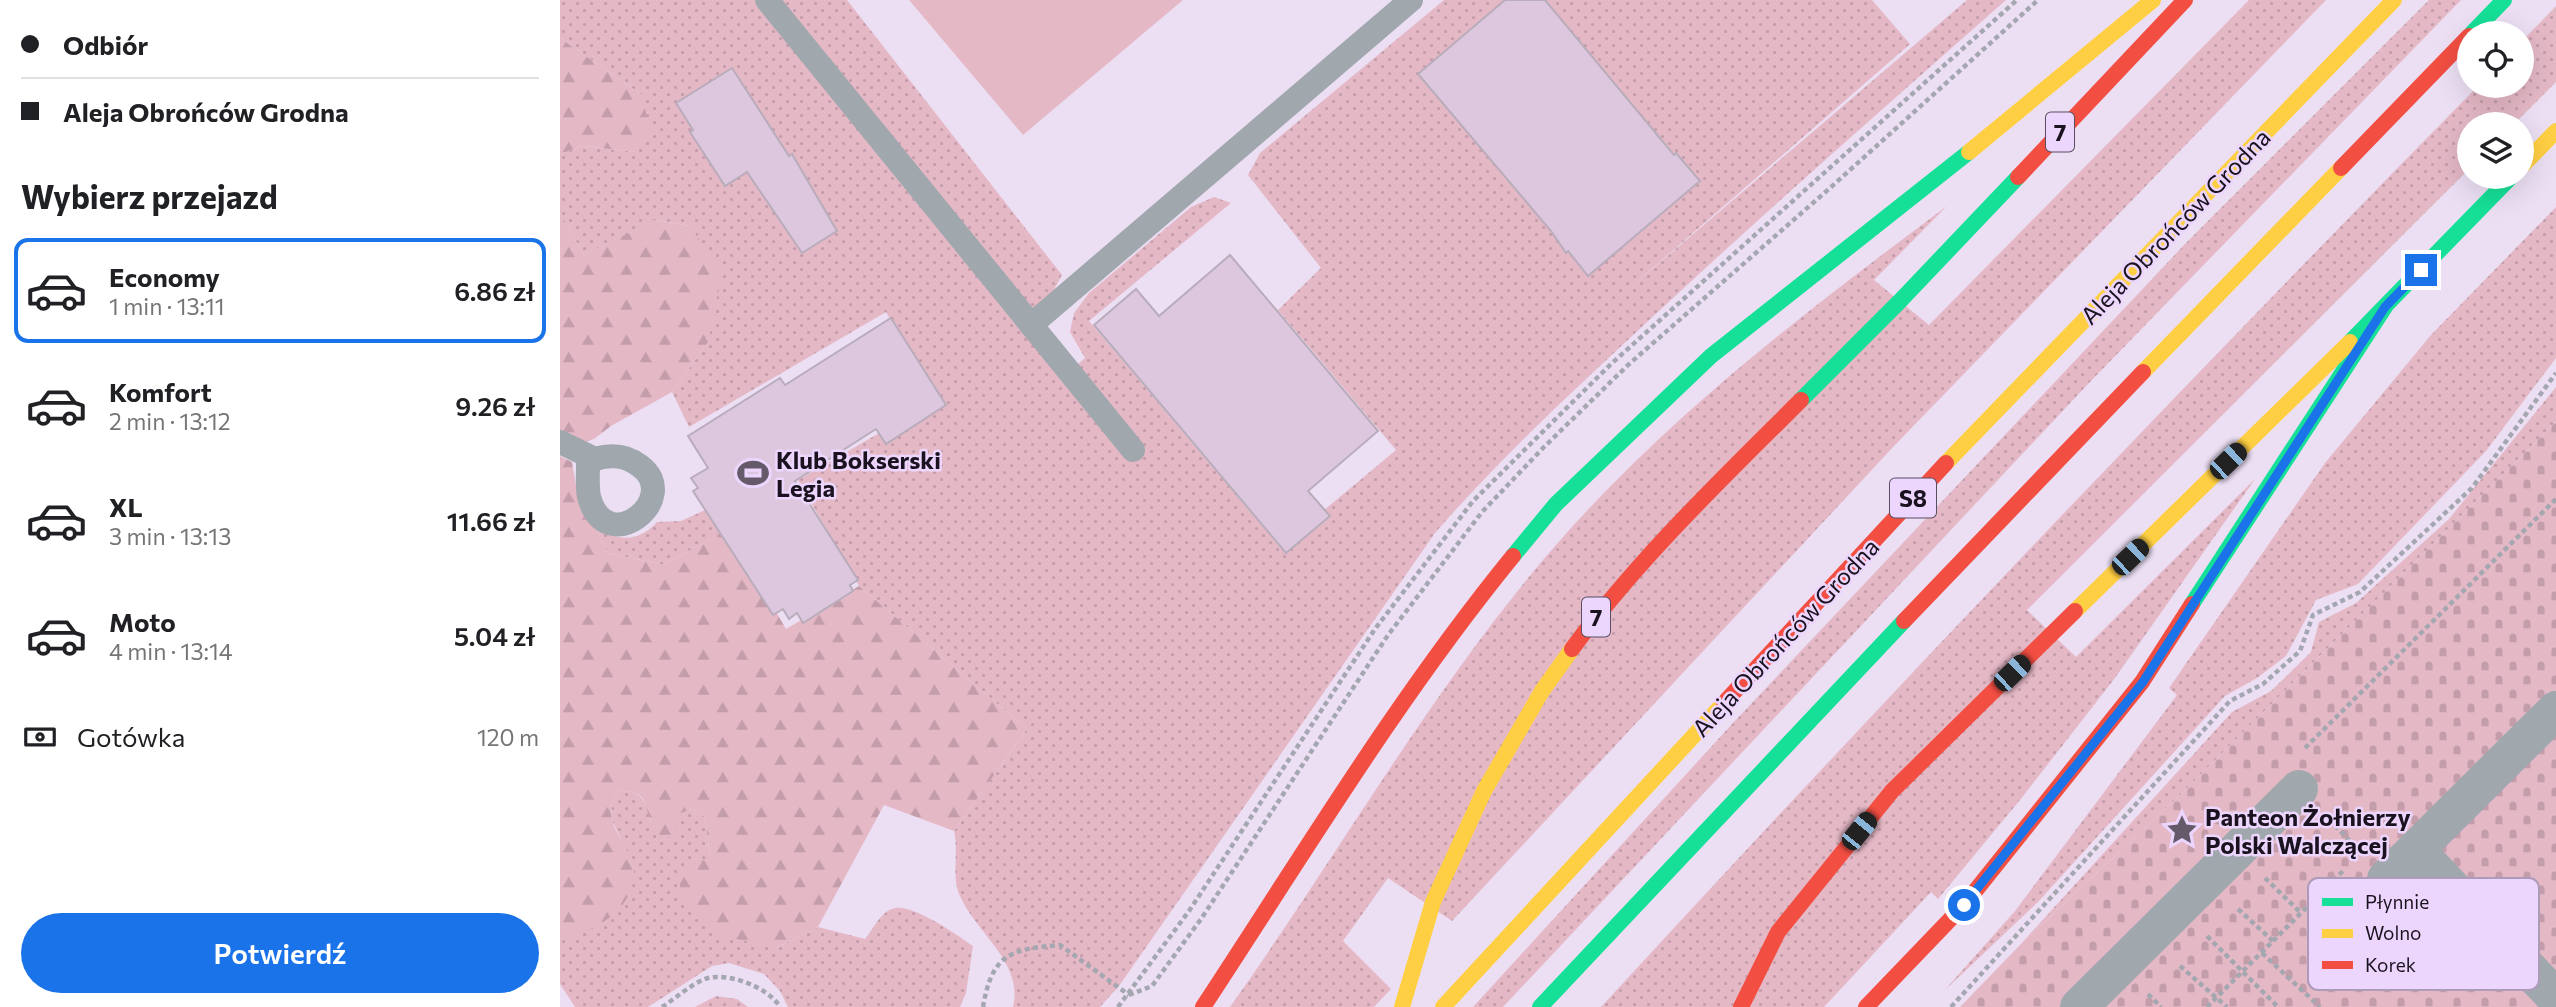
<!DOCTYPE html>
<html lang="pl">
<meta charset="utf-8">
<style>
:root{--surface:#fff;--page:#f2f2f2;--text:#202124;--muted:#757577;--line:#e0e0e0;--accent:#1a73e8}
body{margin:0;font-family:Commissioner,sans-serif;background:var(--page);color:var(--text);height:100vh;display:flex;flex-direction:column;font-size:26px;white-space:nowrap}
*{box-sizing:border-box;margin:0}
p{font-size:23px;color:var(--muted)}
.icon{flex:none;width:38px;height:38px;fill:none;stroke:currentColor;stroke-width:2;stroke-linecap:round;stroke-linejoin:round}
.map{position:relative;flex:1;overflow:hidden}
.sheet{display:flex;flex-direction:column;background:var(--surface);width:560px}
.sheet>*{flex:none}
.hud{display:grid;align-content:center;height:154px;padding:0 21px;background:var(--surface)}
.tools{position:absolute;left:1897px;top:21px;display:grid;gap:14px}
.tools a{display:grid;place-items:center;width:77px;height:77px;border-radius:50%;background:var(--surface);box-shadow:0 7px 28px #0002;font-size:35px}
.end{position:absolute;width:32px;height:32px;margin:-16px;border:9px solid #1a73e8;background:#fff;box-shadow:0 0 0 4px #fff}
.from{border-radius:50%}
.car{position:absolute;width:21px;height:42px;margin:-21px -10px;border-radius:9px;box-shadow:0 0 5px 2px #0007;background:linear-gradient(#222 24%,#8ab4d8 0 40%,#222 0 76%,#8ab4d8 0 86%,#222 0)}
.hud b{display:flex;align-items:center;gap:24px;height:66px;font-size:26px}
.hud b+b{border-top:2px solid var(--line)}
.hud i{width:18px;height:18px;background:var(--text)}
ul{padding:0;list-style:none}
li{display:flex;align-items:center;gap:21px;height:105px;margin:0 14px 10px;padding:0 7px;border:4px solid transparent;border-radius:14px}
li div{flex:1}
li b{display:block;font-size:26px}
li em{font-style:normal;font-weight:600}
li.current{border-color:var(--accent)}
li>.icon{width:63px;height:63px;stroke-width:1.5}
h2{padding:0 21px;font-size:32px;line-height:84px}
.pay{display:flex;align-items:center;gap:18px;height:77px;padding:0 21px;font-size:26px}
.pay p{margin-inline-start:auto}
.primary-button{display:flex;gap:14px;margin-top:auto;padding:14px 21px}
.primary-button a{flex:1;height:80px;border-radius:42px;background:var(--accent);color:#fff;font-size:28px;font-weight:600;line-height:80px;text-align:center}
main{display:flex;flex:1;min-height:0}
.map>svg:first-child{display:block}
.grass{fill:url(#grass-dots)}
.forest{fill:url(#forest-firs)}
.cemetery{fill:url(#cemetery-stones)}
.park{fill:#e5b8c6}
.building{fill:#dcc7de;stroke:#b9acbb;stroke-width:2}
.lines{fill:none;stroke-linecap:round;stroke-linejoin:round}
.path{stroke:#a5a7b0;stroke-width:4.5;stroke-dasharray:5 3.5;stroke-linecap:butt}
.lane{stroke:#a0a8ae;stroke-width:24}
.street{stroke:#a0a8ae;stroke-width:38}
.fast{stroke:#16e098;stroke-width:16}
.slow{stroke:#ffcf43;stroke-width:16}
.jam{stroke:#f24e42;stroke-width:16}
.route{stroke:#1a73e8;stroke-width:9}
.labels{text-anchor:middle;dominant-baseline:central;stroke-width:5;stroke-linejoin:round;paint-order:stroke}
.shield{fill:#edd6fd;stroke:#594d62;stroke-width:2}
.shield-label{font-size:23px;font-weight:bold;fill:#1a121f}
.street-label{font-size:24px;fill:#1a121f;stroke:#edd6fd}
.poi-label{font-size:24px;font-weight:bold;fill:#1a121f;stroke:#edd6fd;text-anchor:start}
.key{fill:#edd6fd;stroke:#ae9bba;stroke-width:2}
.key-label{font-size:19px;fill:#1a121f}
</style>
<main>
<section class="sheet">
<div class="hud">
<b><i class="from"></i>Odbiór</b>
<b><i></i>Aleja Obrońców Grodna</b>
</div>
<h2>Wybierz przejazd</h2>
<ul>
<li class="current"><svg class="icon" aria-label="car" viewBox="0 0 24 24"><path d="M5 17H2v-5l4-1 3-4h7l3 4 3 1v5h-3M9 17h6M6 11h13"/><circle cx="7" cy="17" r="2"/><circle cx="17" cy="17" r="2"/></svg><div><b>Economy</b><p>1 min · 13:11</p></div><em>6.86 zł</em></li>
<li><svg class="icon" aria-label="car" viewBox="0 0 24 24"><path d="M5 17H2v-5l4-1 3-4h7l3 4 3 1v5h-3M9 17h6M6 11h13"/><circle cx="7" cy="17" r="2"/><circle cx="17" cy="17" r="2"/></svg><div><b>Komfort</b><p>2 min · 13:12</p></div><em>9.26 zł</em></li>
<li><svg class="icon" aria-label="car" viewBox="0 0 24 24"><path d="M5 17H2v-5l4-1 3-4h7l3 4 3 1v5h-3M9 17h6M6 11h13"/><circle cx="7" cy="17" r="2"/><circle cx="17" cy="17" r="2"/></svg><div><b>XL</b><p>3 min · 13:13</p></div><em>11.66 zł</em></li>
<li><svg class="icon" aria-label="car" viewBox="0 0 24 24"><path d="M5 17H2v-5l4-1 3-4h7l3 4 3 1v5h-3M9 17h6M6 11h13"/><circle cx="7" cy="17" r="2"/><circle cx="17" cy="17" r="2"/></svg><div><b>Moto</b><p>4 min · 13:14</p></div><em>5.04 zł</em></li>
</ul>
<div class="pay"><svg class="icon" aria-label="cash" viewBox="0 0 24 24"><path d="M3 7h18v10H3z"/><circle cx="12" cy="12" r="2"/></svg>Gotówka<p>120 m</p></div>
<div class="primary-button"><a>Potwierdź</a></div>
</section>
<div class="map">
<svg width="1996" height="1007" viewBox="0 0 1996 1007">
<defs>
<pattern id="grass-dots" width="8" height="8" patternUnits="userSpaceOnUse" patternTransform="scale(1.75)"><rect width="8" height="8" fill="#e5b8c6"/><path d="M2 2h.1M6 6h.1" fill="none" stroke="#c49daa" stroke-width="1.8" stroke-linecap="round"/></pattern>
<pattern id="forest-firs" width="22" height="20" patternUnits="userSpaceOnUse" patternTransform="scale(1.75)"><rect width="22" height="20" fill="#e5b8c6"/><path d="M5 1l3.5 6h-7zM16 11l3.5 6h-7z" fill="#c49daa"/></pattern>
<pattern id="cemetery-stones" width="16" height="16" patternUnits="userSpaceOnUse" patternTransform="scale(1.75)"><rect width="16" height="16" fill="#e5b8c6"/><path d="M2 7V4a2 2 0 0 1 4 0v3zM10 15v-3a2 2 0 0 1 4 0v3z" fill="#c49daa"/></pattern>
</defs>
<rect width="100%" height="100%" fill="#ecdff4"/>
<!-- grass -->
<g class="grass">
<path d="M0 0H287L502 275 480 315 505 375 525 358 510 332 514 313 529 293 631 207 654 197 671 203 529 321 720 547 836 450 718 310 761 268 688 175 700 153 884 0H1312L1350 44 1063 294 1407 0H1446C1325 107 1204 213 1086 323 1013 391 940 458 875 533L559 986 540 1007H453C464 963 416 933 400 896 391 877 399 852 394 831L467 729 299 586 238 480 378 399 326 312 129 427 112 392 148 342 130 226 96 220 24 255 0 213V154L23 146 76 152 82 95 0 38Z"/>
<path d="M1689 0H1766L1335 445 892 921 828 878 783 941 831 989 814 1007H670C771 865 858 713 968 578 1087 432 1237 318 1387 206L1314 280 1369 325Z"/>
<polygon points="1869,0 1901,0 1528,384 943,1007 913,1007 1173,723 1625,244"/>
<path d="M1996 6V82L1954 124H1909V169L1467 610 1516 657 1695 479 1555 678 1460 800 1378 899 1371 892 1264 1007H1041C1328 695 1621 388 1918 86H1962V41Z"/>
<polygon points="1996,207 1996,358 1926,451 1798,584 1756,600 1726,656 1697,678 1665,696 1478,902 1384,991 1455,911 1617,695 1609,688 1765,463 1871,335"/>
<polygon points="1996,387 1996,422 1622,793 1458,947 1672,712 1711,691 1751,652 1759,622 1796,603 1889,519"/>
<path d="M154 506 168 529 104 565 48 553 34 524C56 542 78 543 97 522L121 521Z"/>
<path d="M61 789C83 794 86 799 90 821L132 809 145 817 150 857 216 948 258 927 305 939C314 928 321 911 335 908 353 904 398 935 413 946L406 993 400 1007H228L220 991 204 974 169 963 152 966 88 1007H15L0 984V940L16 935 74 868 52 820 51 803Z"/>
<polygon points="156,996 177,999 188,1007 135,1007"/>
</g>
<!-- forest -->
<g class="forest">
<polygon points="0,38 82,95 90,131 76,152 23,146 0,154"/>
<polygon points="0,213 24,255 95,220 130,226 162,273 148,342 112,392 51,426 34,439 22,443 0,432"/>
<path d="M0 456 12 462 16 486 48 553 104 565 168 529 226 629 299 586 467 729 394 831 324 805 258 927 216 948 155 934 122 900 118 871 150 857 145 817 132 809 118 814 116 837 100 838C97 833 93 827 91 822 82 799 90 796 61 789L51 803C51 808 51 814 52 819 55 835 74 855 74 870 75 911 34 931 0 940Z"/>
</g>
<!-- cemetery -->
<polygon class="cemetery" points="1996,422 1996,1007 1400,1007 1458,947 1622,793"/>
<!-- park -->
<polygon class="park" points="349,0 623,0 463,135"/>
<!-- building -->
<g class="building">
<polygon points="945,0 985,0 1114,155 1116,153 1140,181 1028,276 1008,251 1006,253 991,231 858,74"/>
<polygon points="172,68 229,156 232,154 277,231 242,253 187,172 165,186 130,132 133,130 116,103"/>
<polygon points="670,255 818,431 748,491 770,516 726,553 534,325 576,289 599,316"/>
<polygon points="331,318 386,405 326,444 316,429 235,481 298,580 290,585 293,591 243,623 237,613 229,619 223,609 213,615 133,491 138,488 131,478 148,468 128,436 220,378 225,385"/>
</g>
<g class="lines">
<!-- path -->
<g class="path">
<polyline points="1745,748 1996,499"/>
<polyline points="1769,819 1799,851"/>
<polyline points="1705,878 1741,913"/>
<polyline points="1678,909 1713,941"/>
<polyline points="1647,936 1718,1007"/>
<polyline points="1702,953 1760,1007"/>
<polyline points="1620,966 1667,1007"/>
<polyline points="1588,994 1601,1007"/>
<polyline points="569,995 592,986 641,919 828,635 922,512 984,447 1068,365 1270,188 1478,0"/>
<path d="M102 1007C116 998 130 985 145 979 167 971 208 987 220 1007"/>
<path d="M423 1007C432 954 450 949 500 945L569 995"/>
<polyline points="558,1007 629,911 815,629 913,501 1051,364 1457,0"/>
<polyline points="1391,1007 1670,701 1703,684 1740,651 1753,615 1800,592 1912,488 1996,373"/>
<polyline points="1647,1007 1785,869"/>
</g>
<!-- lane -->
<g class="lane">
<polyline points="207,0 573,450"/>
<polyline points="471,325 851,0"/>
<path d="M0 442 35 459C52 454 66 455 80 466 123 497 47 561 29 497 27 487 28 475 28 464L35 459"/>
</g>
<!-- street -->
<g class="street">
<polyline points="1856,850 1996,998"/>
<polyline points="1826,879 1996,710"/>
<polyline points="1519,1007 1739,789"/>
</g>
<!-- fast -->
<g class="fast">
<polyline points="1912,33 1944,0"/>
<polyline points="1790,342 1951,177"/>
<polyline points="1241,400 1340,301 1458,177"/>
<polyline points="953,556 996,504 1151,356 1409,152"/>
<polyline points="1632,604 1825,307"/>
<polyline points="980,1007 1344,621"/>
</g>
<!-- slow -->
<g class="slow">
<polyline points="1409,152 1593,0"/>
<polyline points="1962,166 1996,131"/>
<polyline points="1583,372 1781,168"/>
<polyline points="1386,463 1834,0"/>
<polyline points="1515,611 1790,342"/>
<polyline points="842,1007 873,902 924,791 982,691 1012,649"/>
<polyline points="883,1007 1164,703"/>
</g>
<!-- jam -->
<g class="jam">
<polyline points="1781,168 1909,36"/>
<polyline points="1458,177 1625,0"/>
<polyline points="1344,621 1583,372"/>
<path d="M1012 649C1079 558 1161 480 1241 400"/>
<polyline points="1164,703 1386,463"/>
<path d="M643 1007C743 855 838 697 953 556"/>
<polyline points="1181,1007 1218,932 1332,791 1515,611"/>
<polyline points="1306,1007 1404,905 1582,682 1632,604"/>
</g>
</g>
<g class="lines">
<!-- route -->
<polyline class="route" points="1404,905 1583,682 1825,307 1861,270"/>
</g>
<!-- icons -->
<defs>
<symbol id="stadium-bare" viewBox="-9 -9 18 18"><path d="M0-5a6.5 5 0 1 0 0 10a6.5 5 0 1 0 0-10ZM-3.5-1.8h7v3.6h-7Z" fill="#645a6a" stroke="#edd6fd" stroke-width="2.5" paint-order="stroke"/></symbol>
<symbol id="sight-bare" viewBox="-9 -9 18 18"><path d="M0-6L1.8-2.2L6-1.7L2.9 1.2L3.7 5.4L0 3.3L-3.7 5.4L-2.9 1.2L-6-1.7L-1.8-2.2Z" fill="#645a6a" stroke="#edd6fd" stroke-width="2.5" paint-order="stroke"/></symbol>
</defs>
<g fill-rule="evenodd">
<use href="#stadium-bare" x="171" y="451" width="44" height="44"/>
<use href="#sight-bare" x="1600" y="808" width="44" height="44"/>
</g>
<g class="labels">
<!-- shield labels -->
<g class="shield">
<rect x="1486" y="112.5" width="28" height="39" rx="5"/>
<rect x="1330" y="478.5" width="46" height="39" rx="5"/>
<rect x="1022" y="597.5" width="28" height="39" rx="5"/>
</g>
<g class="shield-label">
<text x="1500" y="132">7</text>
<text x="1353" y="498">S8</text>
<text x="1036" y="617">7</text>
</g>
<!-- street labels -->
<g class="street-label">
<text transform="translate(1615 226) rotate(-46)">Aleja Obrońców Grodna</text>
<text transform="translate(1225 637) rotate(-47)">Aleja Obrońców Grodna</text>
</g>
<!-- poi labels -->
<g class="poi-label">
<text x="216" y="459">Klub Bokserski<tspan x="216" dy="28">Legia</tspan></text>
<text x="1645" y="816">Panteon Żołnierzy<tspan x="1645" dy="28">Polski Walczącej</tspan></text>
</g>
</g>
<!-- legend -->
<rect x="1748" y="878" width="231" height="112" rx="10" class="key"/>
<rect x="1762" y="898" width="31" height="8" fill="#16e098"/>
<rect x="1762" y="929" width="31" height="9" fill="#ffcf43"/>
<rect x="1762" y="961" width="31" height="8" fill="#f24e42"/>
<g class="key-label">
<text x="1805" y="909">Płynnie</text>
<text x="1805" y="940">Wolno</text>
<text x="1805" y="972">Korek</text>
</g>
</svg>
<div class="tools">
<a><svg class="icon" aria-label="locate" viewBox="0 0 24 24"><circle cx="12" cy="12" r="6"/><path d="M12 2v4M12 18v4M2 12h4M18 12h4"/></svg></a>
<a><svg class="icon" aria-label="layers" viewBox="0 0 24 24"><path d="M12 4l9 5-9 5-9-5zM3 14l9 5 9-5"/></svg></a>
</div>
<i class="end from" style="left:1404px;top:905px"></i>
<i class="end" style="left:1861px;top:270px"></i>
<i class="car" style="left:1668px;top:461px;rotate:46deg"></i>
<i class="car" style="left:1570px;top:557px;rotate:46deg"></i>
<i class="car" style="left:1452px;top:673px;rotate:46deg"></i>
<i class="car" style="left:1299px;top:831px;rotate:39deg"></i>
</div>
</main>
